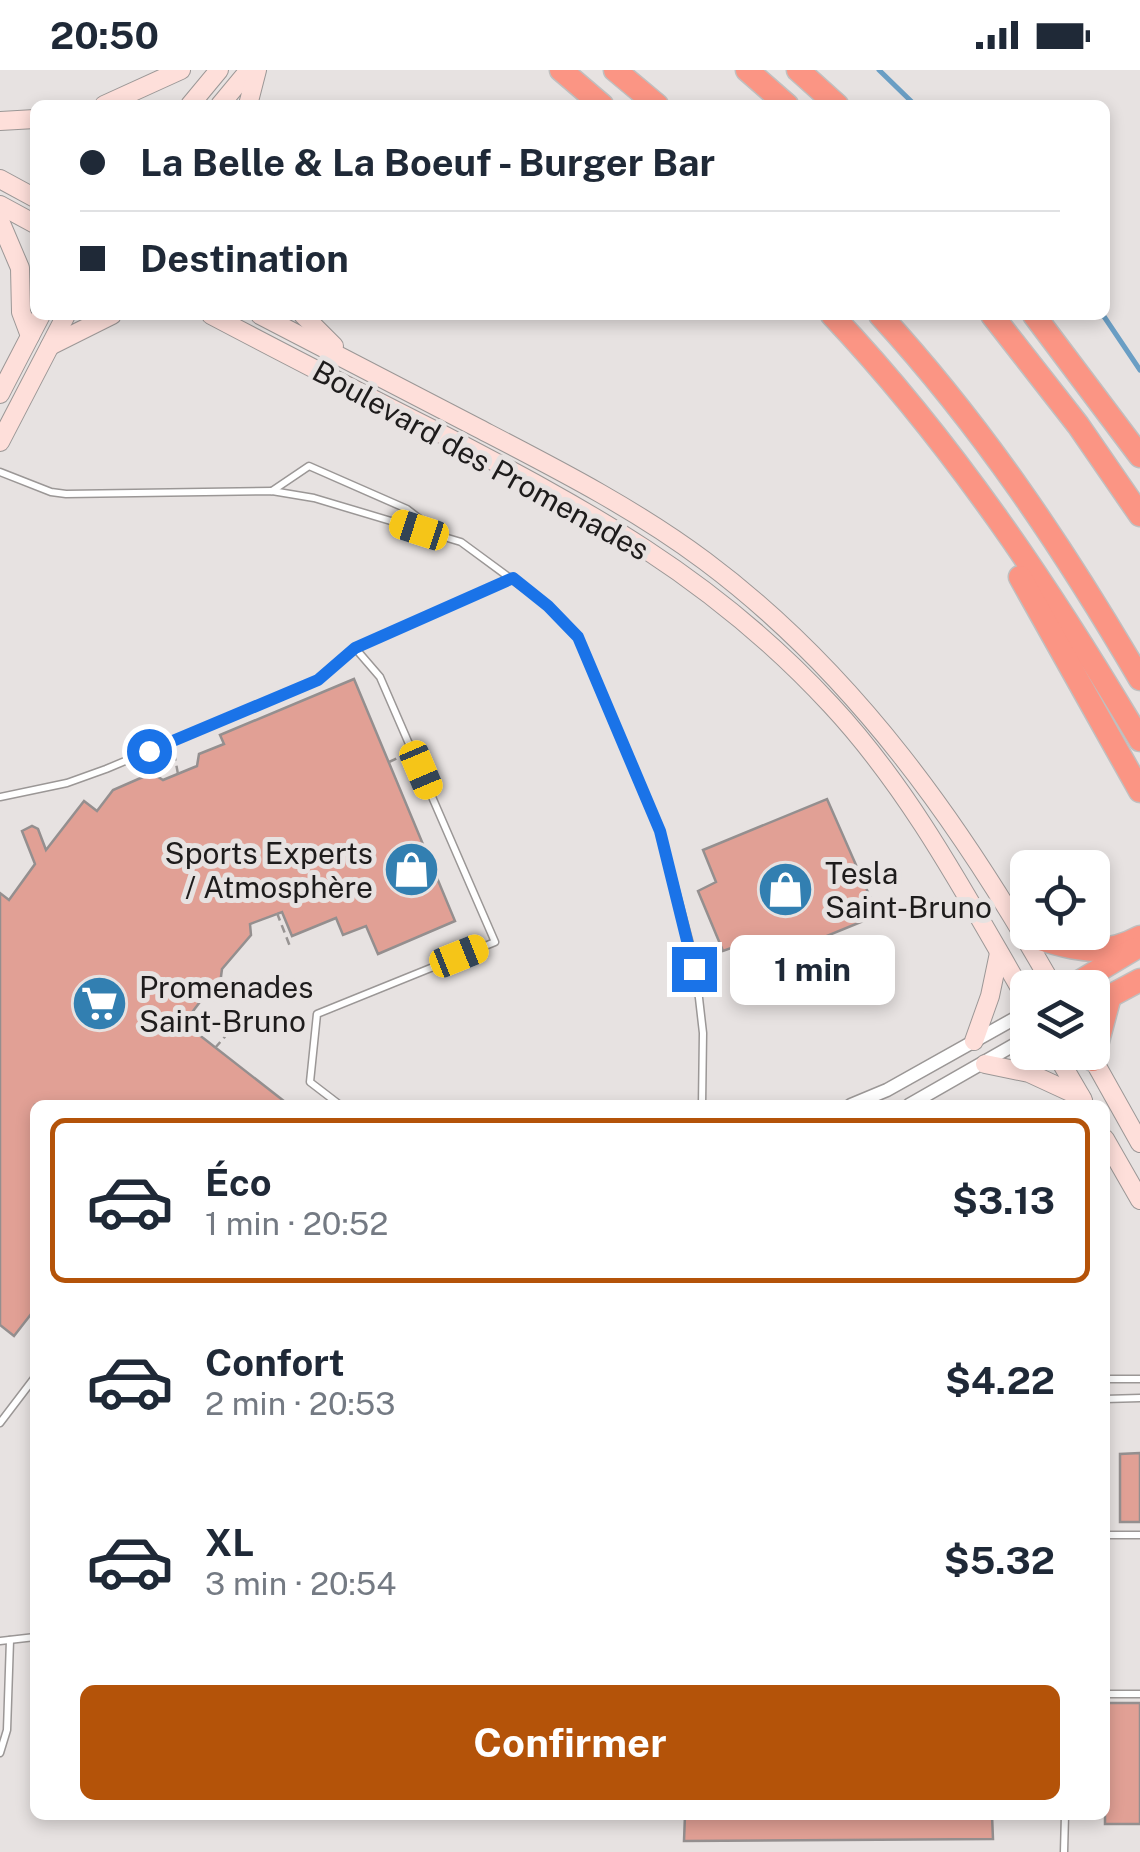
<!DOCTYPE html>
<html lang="fr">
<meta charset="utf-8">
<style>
:root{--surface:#fff;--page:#f6f6f7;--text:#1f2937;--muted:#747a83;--line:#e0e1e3;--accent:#b45309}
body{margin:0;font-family:"Public Sans",sans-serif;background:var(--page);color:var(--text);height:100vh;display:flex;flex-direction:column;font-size:38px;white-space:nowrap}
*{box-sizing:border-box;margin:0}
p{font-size:32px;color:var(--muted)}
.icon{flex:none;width:55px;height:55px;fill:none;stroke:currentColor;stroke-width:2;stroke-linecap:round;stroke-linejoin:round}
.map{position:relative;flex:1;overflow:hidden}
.drawer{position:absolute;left:30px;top:1030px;width:1080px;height:720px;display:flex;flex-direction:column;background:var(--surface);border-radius:15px;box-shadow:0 5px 15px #0003}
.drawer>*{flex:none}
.hud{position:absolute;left:30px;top:30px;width:1080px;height:220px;border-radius:15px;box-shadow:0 5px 15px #0003;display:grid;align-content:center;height:220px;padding:0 50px;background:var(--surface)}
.buttons{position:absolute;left:1010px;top:780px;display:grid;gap:20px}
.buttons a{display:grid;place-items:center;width:100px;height:100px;border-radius:15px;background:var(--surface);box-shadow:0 5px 15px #0003;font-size:50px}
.end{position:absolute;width:45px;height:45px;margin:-22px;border:12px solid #1a73e8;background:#fff;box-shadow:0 0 0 5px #fff}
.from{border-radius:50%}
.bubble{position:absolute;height:70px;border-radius:15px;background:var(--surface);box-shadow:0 5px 15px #0003;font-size:32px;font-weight:700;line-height:70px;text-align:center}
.car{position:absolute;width:30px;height:60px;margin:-30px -15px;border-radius:12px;box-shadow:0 0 8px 2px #0007;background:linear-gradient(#f5c518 24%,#345 0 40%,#f5c518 0 76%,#345 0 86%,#f5c518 0)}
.hud b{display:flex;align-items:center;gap:35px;height:95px;font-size:38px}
.hud b+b{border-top:2px solid var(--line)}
.hud i{width:25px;height:25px;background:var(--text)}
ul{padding:18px 0 0;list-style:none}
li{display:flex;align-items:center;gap:30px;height:165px;margin:0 20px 15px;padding:0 30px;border:5px solid transparent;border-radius:15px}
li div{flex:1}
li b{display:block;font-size:38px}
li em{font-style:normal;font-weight:700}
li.selected{border-color:var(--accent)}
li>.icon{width:90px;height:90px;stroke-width:1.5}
.button{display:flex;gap:20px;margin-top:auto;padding:20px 50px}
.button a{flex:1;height:115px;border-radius:15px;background:var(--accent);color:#fff;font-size:40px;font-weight:700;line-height:115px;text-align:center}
.status{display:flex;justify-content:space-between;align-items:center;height:70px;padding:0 50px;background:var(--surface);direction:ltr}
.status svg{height:28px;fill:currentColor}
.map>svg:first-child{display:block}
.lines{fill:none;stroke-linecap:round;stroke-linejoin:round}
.stream{stroke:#6a9ec4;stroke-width:5}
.building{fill:#e1a095;stroke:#948f8f;stroke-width:2.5}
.lane-casing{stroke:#9b9796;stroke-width:9}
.street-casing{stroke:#9b9796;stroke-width:15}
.secondary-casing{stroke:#9b9796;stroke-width:20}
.highway-casing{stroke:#c0bfbf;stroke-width:25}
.path{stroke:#989493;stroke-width:2.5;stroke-dasharray:8 5;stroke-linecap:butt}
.lane{stroke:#fff;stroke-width:6}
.street{stroke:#fff;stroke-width:12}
.secondary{stroke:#fedfda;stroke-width:18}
.highway{stroke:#fb9584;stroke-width:22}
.route{stroke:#1a73e8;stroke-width:12}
.labels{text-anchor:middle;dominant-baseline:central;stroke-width:10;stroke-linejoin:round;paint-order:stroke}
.street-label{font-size:30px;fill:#1e1c1c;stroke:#e7e2e1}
.poi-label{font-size:30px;fill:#1e1c1c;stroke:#e7e2e1;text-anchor:start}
</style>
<div class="status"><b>20:50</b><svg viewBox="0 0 49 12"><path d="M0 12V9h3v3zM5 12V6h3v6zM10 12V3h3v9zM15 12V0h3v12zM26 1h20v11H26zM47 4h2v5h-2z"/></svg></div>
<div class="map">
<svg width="1140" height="1782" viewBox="0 0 1140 1782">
<rect width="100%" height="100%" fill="#e7e2e1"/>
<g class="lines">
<!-- stream -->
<g class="stream">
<polyline points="879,0 915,35"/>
<polyline points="1103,245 1140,300"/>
</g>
</g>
<!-- building -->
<g class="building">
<polygon points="354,609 455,851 378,884 366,856 343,865 336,848 292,866 282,842 250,854 251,865 222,899 220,914 215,912 184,953 289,1035 35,1035 35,1239 14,1266 0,1255 0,823 9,830 35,794 22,761 32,756 38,759 46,780 84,731 97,741 113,720 152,703 163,710 197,696 199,684 224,674 220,665"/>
<polygon points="827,729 878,845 751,897 742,874 723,881 698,821 716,812 703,780"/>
<polygon points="1140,1383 1140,1452 1120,1452 1120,1384"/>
<rect x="1105" y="1633" width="35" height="121"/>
<polygon points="685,1745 992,1745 993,1769 684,1771"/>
</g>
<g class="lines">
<defs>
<g id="lane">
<polyline points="0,402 51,422 66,424 272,421 314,428 461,472 548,536 578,567 660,761 691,878 699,928 703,963 702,1035"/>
<polyline points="272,421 309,396 407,439 438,463"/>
<polyline points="0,727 67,713 106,699 280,626 318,610 355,578 512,509"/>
<polyline points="340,1035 310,1012 317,944 495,872 380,607 355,578"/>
<polyline points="1105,1309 1140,1309"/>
<polyline points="1105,1329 1140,1328"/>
<polyline points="0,1353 35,1307"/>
<polyline points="1105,1465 1140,1465"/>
<polyline points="0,1571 35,1567"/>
<polyline points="1105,1624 1140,1624"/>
<polyline points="0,1683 7,1660 10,1570"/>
<polyline points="1064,1782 1065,1745"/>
</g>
<g id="street">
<polyline points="851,1035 887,1020 1028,941"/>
<polyline points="909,1035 1028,967"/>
</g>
<g id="secondary">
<polyline points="104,35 181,0"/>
<polyline points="190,35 219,0"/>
<polyline points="220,35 249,0"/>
<polyline points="248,35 257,0"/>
<polyline points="0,51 35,49"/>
<polyline points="0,109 35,128"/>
<polyline points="0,135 35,154"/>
<polyline points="0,151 20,198 21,242 30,266"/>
<path d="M211 245C285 284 359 322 434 360 586 439 713 507 831 635 912 722 968 829 1028 932"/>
<path d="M260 245C332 282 404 320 476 357 555 398 634 438 705 491 855 603 963 757 1054 918"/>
<polyline points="303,245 334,276"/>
<polyline points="50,276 112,245"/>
<polyline points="0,324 41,245"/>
<polyline points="0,372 66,245"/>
<polyline points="974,971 990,926 999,883"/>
<polyline points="1055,982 1083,1030"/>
<polyline points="1089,982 1140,1073"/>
<polyline points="985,994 1029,1003 1081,1027"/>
<polyline points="1105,1069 1140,1130"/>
</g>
<g id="highway">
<polyline points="561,0 602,35"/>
<polyline points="615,0 657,35"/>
<polyline points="747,0 787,35"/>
<polyline points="798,0 837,35"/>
<path d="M832 245C952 372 1051 520 1140 670"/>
<path d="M880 245C982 356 1064 479 1140 609"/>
<polyline points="992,245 1078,355 1140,445"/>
<polyline points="1034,245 1140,386"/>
<polyline points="1020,507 1140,721"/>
<path d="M1023 864C1067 876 1096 891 1140 867"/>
<polyline points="1069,918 1134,879"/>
<polyline points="1099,932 1140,910"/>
<polyline points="1093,990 1110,926"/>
</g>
</defs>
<!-- lane casing -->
<use href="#lane" class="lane-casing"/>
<!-- street casing -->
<use href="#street" class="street-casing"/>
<!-- secondary casing -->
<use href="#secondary" class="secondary-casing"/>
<!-- highway casing -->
<use href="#highway" class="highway-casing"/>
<!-- path -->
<g class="path">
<polyline points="174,683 178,704"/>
<polyline points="389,692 402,686"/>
<polyline points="158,706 173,689"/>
<polyline points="277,843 291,879"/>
<polyline points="215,978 242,947"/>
</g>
<!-- lane -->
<use href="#lane" class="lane"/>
<!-- street -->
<use href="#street" class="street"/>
<!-- secondary -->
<use href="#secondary" class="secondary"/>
<!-- highway -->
<use href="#highway" class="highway"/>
</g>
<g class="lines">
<!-- route -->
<polyline class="route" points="149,681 318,610 355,578 513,508 548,536 578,567 660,761 694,899"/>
</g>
<!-- icons -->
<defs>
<symbol id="shop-disc" viewBox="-11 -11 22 22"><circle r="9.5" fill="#327fb1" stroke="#e7e2e1"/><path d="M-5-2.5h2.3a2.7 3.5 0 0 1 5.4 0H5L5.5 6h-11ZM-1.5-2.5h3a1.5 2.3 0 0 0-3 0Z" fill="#fff"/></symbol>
<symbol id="supermarket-disc" viewBox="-11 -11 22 22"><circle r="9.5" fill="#327fb1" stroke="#e7e2e1"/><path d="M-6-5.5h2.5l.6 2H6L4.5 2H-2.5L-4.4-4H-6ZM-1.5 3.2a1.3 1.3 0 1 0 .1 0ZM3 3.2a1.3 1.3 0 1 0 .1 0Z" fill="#fff"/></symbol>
</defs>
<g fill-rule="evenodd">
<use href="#shop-disc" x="380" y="768" width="63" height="63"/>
<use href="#shop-disc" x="754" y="788" width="63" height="63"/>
<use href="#supermarket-disc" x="68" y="902" width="63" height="63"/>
</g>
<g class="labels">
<!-- street labels -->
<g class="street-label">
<text transform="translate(481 390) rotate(29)">Boulevard des Promenades</text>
</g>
<!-- poi labels -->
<g class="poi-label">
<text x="373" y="783" text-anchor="end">Sports Experts<tspan x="373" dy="34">/ Atmosphère</tspan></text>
<text x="825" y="803">Tesla<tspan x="825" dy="34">Saint-Bruno</tspan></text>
<text x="139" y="917">Promenades<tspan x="139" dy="34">Saint-Bruno</tspan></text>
</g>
</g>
</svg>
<div class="buttons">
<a><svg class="icon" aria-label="locate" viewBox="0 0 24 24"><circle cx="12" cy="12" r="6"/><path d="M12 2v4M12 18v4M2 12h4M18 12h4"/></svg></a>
<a><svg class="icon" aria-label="layers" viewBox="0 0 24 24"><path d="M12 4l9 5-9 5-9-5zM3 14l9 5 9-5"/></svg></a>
</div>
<i class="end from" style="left:149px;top:681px"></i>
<i class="end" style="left:694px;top:899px"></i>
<div class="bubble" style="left:730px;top:865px;width:165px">1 min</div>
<i class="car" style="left:419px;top:460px;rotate:288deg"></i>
<i class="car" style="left:421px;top:700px;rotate:157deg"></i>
<i class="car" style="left:459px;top:886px;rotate:68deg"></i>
<div class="hud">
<b><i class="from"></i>La Belle &amp; La Boeuf - Burger Bar</b>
<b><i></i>Destination</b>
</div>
<section class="drawer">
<ul>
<li class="selected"><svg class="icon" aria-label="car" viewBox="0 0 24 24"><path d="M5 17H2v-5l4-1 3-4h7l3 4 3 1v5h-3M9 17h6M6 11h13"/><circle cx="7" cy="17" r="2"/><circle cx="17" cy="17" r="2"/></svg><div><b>Éco</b><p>1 min · 20:52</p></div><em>$3.13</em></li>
<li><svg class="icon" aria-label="car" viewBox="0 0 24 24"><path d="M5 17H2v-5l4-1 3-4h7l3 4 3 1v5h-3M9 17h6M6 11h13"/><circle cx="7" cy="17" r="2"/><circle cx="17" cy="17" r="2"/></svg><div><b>Confort</b><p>2 min · 20:53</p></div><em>$4.22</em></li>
<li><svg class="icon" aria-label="car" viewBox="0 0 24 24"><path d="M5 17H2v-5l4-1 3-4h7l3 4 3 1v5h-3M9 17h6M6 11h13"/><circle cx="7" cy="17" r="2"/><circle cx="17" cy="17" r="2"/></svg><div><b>XL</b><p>3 min · 20:54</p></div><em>$5.32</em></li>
</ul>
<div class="button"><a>Confirmer</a></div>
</section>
</div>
